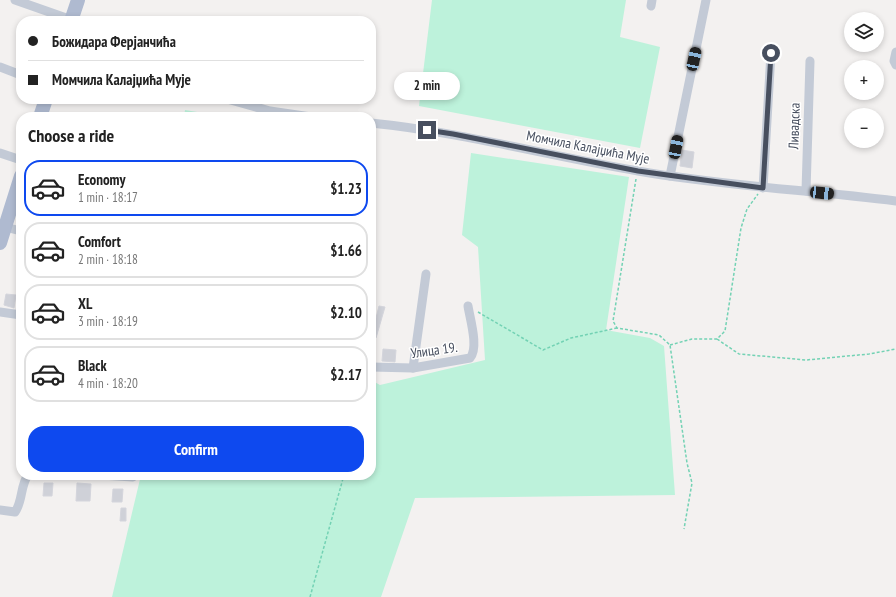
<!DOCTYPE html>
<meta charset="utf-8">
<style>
:root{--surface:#fff;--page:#f6f6f6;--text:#222;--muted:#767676;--line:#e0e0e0;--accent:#0e49ef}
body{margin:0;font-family:"PT Sans Narrow",sans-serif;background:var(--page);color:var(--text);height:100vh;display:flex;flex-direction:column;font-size:15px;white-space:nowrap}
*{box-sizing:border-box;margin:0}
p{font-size:13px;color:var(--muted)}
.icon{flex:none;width:22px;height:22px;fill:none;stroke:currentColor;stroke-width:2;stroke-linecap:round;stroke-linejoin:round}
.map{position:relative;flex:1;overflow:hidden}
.drawer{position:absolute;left:16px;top:112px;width:360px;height:368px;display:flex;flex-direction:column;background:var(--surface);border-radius:16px;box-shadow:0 2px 6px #0003}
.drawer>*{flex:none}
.guide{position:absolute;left:16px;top:16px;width:360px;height:88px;border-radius:16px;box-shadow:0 2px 6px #0003;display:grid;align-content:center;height:88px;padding:0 12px;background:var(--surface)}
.buttons{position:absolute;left:844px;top:12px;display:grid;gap:8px}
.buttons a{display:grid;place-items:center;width:40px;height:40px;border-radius:50%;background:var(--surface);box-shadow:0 2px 6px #0003;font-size:20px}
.end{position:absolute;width:18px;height:18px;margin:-9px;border:5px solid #474f5f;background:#fff;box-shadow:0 0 0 2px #fff}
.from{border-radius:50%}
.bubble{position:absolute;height:28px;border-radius:14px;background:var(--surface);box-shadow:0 2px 6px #0003;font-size:13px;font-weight:600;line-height:28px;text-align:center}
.car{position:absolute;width:12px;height:24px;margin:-12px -6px;border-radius:5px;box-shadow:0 0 3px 1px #0007;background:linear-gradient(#222 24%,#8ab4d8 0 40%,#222 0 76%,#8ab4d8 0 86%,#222 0)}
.guide b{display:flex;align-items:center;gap:14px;height:38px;font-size:15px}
.guide b+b{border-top:1px solid var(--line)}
.guide i{width:10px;height:10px;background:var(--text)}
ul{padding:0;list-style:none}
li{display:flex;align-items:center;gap:12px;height:56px;margin:0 8px 6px;padding:0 4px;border:2px solid var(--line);border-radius:16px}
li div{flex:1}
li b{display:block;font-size:15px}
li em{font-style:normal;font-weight:600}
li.on{border-color:var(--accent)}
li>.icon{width:36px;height:36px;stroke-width:1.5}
h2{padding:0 12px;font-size:18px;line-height:48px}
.button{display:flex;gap:8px;margin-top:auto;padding:8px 12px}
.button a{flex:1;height:46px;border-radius:16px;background:var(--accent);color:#fff;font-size:16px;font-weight:600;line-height:46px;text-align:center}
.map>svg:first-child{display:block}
.green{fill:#bdf2db}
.building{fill:#cfd1d8;stroke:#d4d5dc}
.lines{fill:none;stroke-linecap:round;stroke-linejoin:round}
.path{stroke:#73d2b4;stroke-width:1.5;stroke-dasharray:3 2;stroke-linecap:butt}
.minor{stroke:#c3cad6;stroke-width:9}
.primary{stroke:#afbad0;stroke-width:14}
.route{stroke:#474f5f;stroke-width:5}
.labels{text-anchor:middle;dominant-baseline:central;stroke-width:3;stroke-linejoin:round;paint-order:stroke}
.street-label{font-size:14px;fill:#474f5f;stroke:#fff}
</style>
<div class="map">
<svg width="896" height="597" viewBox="0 0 896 597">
<rect width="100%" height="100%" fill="#f3f1f0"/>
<!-- green -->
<g class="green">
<polygon points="432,0 626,0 620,37 660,47 640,148 419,106"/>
<polygon points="185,110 228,117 184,117"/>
<polygon points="471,153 629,177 606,330 650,338 664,346 675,495 415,498 381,597 112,597 141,475 371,475 371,380 380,385 485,360 478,247 462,235"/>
</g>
<!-- building -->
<g class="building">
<polygon points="682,150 694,152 692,168 680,166"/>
<polygon points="6,294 16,295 14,308 4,305"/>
<polygon points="379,306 385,307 376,338 371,337 371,325 374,326"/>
<polygon points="383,349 396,350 395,362 382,361"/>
<polygon points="44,483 53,483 52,496 43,496"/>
<polygon points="77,483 91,484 90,501 76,501"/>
<polygon points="113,489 123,489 122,502 112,502"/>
<polygon points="121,508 126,508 126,521 120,521"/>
</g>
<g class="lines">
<!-- path -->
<g class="path">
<polyline points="636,179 613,321 617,328 659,335 670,345 687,463 692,483 684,529"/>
<polyline points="478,312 543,350 571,338 617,328"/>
<polyline points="717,339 739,354 806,360 869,354 896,349"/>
<polyline points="670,345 692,339 717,339 725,331 741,228 747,209 758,194"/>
<polyline points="310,597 344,475"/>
</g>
<!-- minor -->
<g class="minor">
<polyline points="15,0 72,20"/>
<polyline points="651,6 652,0"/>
<polyline points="896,52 894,61 896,65"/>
<polyline points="0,67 21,75"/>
<polyline points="227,99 270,111 311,117"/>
<path d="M371 123C461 132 549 156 638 171 724 186 810 190 896 201"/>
<polyline points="0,153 21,160"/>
<polyline points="670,176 706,0"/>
<polyline points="763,188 771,53"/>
<polyline points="806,191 810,61"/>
<polyline points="5,227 21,231"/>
<polyline points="0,312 21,315"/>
<path d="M371 367 413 368 470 358C479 348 470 319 468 306"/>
<polyline points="413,368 426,274"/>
<polyline points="101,475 133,477"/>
<path d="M0 510 15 512C23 501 20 486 28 475"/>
</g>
<!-- primary -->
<g class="primary">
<polyline points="71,21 78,0"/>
<polyline points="40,117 46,99"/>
<polyline points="0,243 21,176"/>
</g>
</g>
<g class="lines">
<!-- route -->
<polyline class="route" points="427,130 453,134 638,171 763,188 771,53"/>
</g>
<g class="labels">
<!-- street labels -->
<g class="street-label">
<text transform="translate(794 126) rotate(-88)">Ливадска</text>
<text transform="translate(588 147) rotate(11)">Момчила Калајџића Мује</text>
<text transform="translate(434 350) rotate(-8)">Улица 19.</text>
</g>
</g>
</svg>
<div class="buttons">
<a><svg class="icon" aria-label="layers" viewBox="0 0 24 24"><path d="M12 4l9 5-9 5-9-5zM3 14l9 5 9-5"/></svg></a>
<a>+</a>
<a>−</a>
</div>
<i class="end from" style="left:771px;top:53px"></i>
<i class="end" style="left:427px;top:130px"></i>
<div class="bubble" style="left:394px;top:72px;width:66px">2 min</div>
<i class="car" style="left:694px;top:59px;rotate:12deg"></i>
<i class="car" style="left:676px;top:147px;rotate:11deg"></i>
<i class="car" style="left:822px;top:193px;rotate:96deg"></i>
<div class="guide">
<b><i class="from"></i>Божидара Ферјанчића</b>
<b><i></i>Момчила Калајџића Мује</b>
</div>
<section class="drawer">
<h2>Choose a ride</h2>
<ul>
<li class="on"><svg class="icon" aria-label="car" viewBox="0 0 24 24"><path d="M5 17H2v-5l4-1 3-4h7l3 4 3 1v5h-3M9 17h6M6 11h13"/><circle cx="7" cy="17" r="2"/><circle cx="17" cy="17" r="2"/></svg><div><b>Economy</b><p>1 min · 18:17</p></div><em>$1.23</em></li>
<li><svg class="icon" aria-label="car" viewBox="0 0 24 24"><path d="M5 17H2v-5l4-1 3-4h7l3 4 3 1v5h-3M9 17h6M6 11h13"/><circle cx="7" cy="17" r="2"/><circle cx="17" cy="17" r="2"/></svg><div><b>Comfort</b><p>2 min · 18:18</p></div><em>$1.66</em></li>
<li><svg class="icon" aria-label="car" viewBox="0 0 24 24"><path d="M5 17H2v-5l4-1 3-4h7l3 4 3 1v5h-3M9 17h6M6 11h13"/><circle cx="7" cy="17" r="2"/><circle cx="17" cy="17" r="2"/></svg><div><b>XL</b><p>3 min · 18:19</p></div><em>$2.10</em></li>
<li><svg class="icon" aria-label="car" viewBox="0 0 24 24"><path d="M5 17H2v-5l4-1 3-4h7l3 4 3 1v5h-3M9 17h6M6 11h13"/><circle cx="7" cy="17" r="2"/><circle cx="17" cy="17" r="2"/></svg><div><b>Black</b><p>4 min · 18:20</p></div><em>$2.17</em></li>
</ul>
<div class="button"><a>Confirm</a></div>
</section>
</div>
